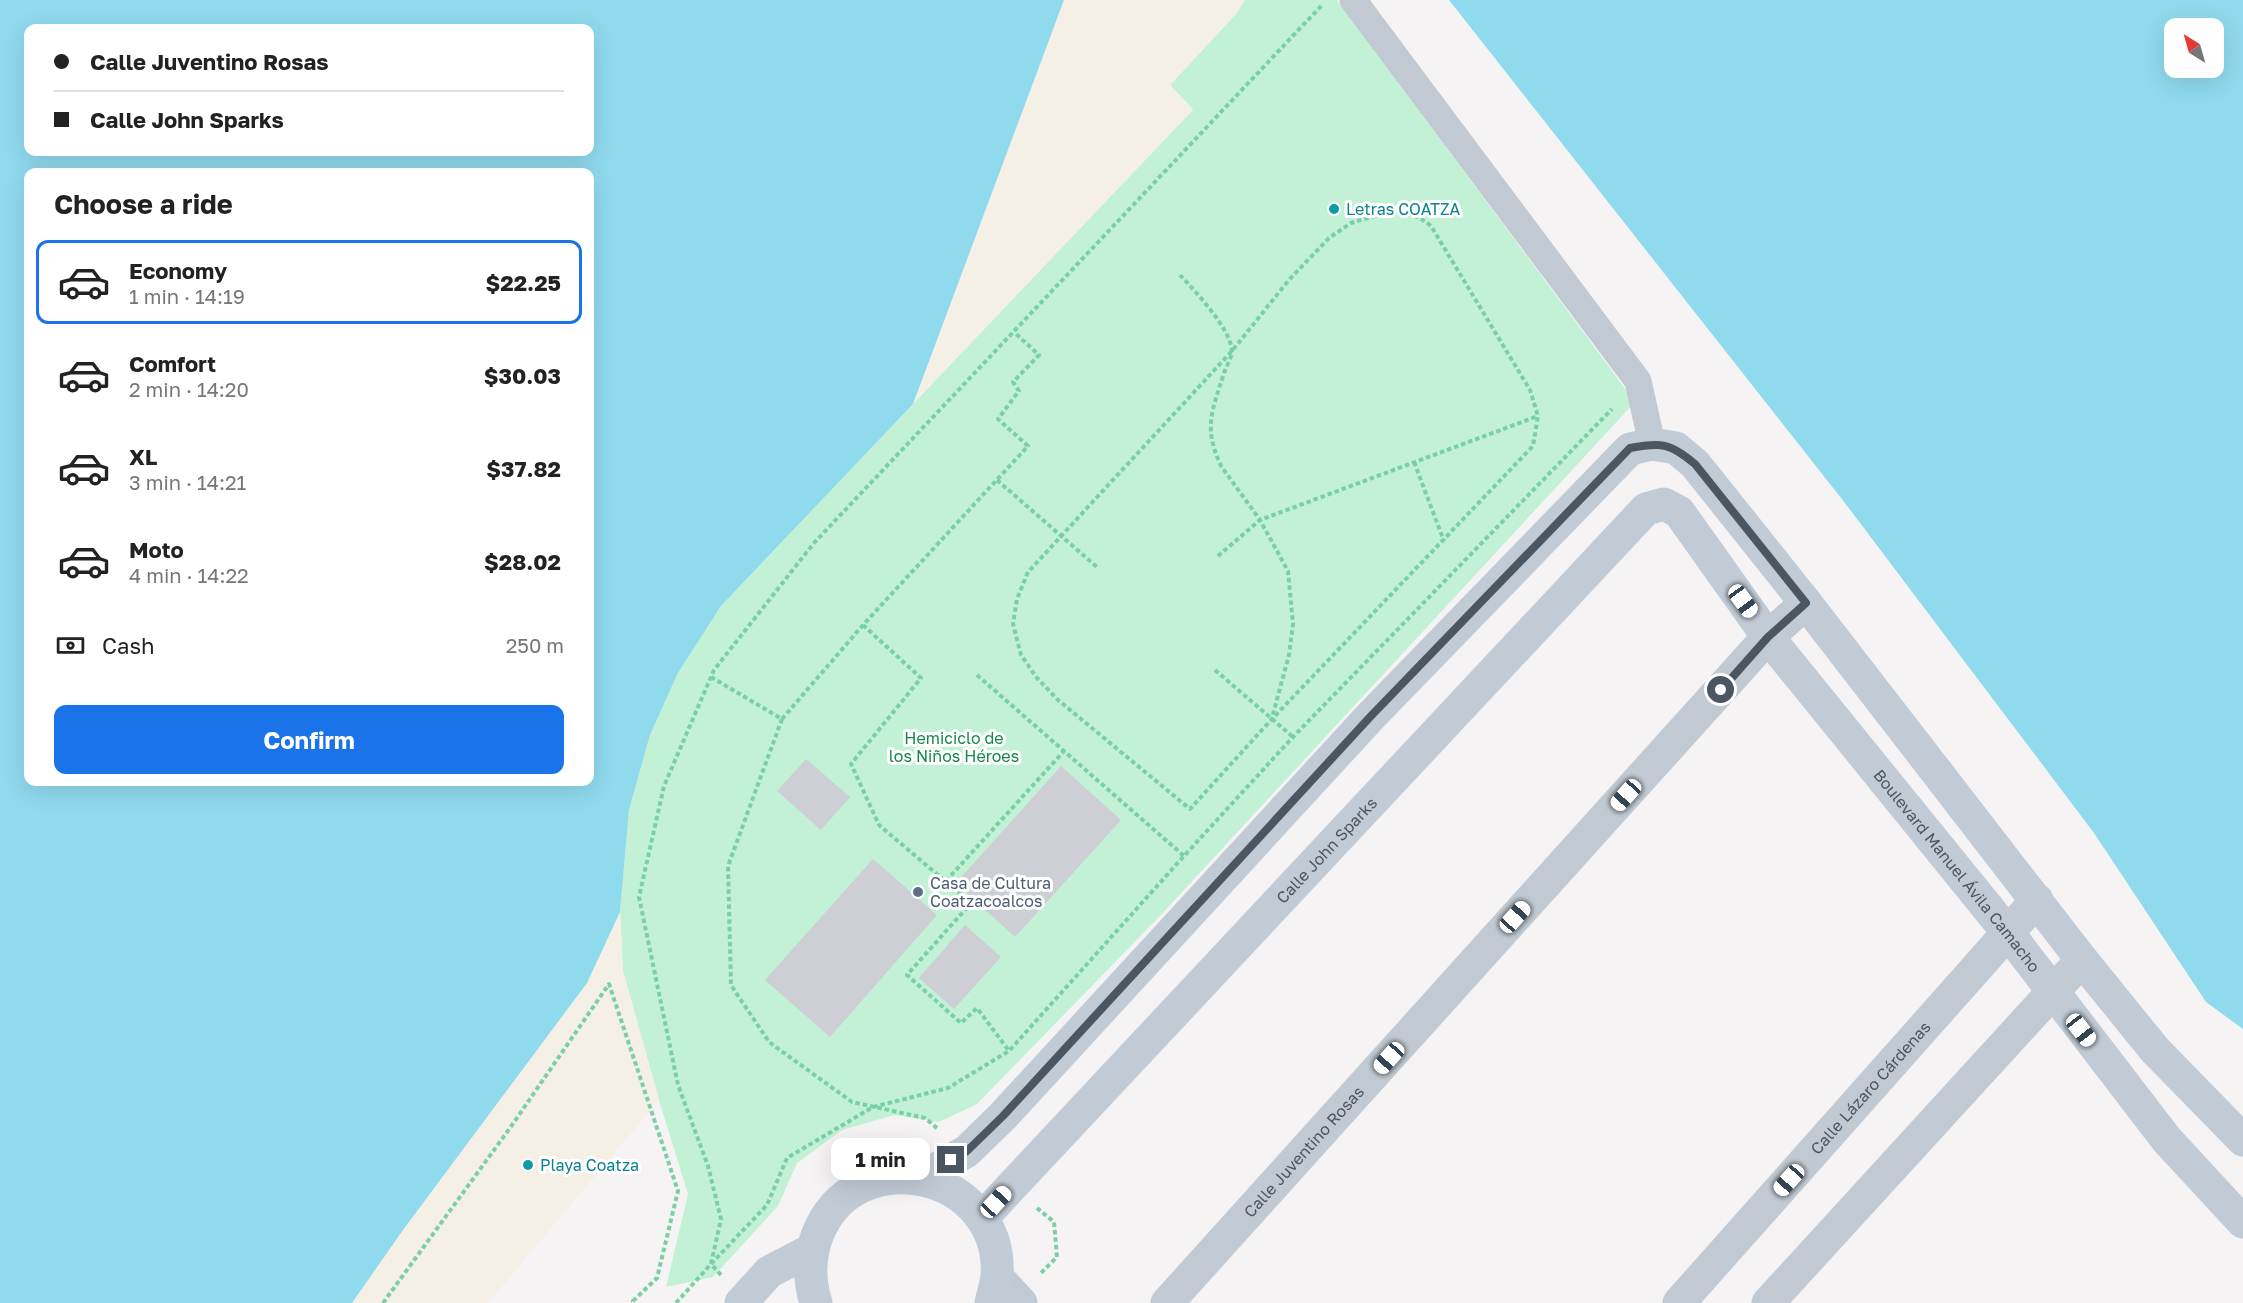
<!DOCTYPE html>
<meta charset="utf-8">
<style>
:root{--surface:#fff;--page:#f6f6f6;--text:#222;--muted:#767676;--line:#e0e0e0;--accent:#1a73e8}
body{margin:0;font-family:"Golos Text",sans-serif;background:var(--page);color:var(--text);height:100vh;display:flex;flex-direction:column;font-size:22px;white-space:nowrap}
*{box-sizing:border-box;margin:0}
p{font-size:20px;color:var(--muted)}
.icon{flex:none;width:33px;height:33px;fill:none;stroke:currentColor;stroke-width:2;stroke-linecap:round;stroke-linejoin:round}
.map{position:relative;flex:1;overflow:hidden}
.side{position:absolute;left:24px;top:168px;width:570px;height:618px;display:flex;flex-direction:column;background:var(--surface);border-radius:12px;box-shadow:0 6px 24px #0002}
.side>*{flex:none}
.guide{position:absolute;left:24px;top:24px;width:570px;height:132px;border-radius:12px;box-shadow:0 6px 24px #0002;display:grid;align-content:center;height:132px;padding:0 30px;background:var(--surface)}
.needle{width:39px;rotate:323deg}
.fabs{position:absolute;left:2164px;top:18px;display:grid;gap:12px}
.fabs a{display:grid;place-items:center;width:60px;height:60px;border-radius:12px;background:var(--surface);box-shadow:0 6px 24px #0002;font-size:30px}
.end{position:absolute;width:27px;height:27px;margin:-14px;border:8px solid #4a5661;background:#fff;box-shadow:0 0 0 3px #fff}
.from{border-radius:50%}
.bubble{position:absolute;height:42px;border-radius:12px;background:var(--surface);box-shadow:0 6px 24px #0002;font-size:20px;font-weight:700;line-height:42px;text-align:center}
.car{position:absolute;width:18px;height:36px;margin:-18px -9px;border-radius:8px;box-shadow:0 0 4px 2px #0007;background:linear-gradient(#fff 24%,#345 0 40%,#fff 0 76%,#345 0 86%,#fff 0)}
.guide b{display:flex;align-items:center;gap:21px;height:57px;font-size:22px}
.guide b+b{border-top:2px solid var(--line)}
.guide i{width:15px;height:15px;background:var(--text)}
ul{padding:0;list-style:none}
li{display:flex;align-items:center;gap:18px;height:84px;margin:0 12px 9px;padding:0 18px;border:3px solid transparent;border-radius:12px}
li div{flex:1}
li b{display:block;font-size:22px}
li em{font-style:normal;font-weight:700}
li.on{border-color:var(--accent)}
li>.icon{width:54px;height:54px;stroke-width:1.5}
h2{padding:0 30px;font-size:27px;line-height:72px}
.pay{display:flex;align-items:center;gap:15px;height:66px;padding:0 30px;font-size:22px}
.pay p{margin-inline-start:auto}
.action{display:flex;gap:12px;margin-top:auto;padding:12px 30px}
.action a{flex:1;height:69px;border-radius:12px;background:var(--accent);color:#fff;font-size:24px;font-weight:700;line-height:69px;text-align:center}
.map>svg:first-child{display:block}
.green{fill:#c3f1d5}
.sand{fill:#f5f0e5}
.water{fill:#90daee;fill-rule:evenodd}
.building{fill:#cdcfd5}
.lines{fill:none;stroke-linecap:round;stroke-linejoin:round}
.path{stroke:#7ad0a6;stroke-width:4;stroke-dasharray:4.5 3;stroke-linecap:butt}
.pedestrian{stroke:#c1cad2;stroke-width:27}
.minor{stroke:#c1cad2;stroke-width:33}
.secondary{stroke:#c1cbd6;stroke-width:33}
.route{stroke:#4a5661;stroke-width:8}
.culture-dot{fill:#0f9aa8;stroke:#fff;stroke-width:2}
.service-dot{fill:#5c6f8a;stroke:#fff;stroke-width:2}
.labels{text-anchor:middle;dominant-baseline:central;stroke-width:6;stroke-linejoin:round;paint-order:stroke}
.culture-label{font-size:16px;fill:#0d838f;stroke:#fff;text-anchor:start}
.park-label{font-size:16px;fill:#17864f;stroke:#fff}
.street-label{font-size:16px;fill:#4a5661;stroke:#fff}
.service-label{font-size:16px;fill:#4e5e75;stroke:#fff;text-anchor:start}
</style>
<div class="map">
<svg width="2243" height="1303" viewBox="0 0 2243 1303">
<rect width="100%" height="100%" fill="#f5f3f3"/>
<!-- green -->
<polygon class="green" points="1245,0 1337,0 1635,402 1158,918 977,1104 939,1122 894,1115 842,1130 797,1163 778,1206 713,1277 666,1287 688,1194 659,1100 623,971 620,912 629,810 650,735 678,673 721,606 1193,109 1170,85 1235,15"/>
<!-- sand -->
<g class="sand">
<polygon points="1064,0 1245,0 1235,15 1170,85 1193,110 913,404"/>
<polygon points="620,912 623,971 659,1100 488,1303 352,1303 403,1230 587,983"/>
</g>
<!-- water -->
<g class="water">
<path d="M0 0H1064L913 404 721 606 678 673 650 735 629 810 620 912 587 983 403 1230 352 1303H0ZM28 28H590V152H28ZM28 172H590V782H28Z"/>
<path d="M1449 0H2243V1029L2206 1002 2094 833 1845 503ZM2175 28H2214V68H2175Z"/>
</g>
<!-- building -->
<g class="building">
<polygon points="806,759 850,797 821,830 777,791"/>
<polygon points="1061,766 1121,820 1015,937 956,883"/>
<polygon points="873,859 937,915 830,1037 765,980"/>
<polygon points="965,925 1001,957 954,1009 919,978"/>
</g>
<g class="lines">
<!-- path -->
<g class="path">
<path d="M1392 211C1407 213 1419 216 1431 226L1530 390 1538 416 1533 446 1272 719 1190 809 1058 700 1037 678 1021 655 1013 624 1017 599 1028 572 1232 351 1288 281 1329 238 1351 223Z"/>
<path d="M1180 275C1195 291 1231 329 1232 351 1232 357 1226 367 1224 373 1212 411 1203 427 1221 466L1260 520 1288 571 1293 624 1289 655 1272 718"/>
<polyline points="1414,462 1444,541"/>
<polyline points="997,480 1098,568"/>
<polyline points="1218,556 1260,520 1538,416"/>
<polyline points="863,625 921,678 851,764 879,825 971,903 907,975 961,1023 977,1008 1009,1051"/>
<polyline points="1215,670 1293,737"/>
<polyline points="977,675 1184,856"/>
<polyline points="711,677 782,719 728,866 731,985 769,1042 852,1102 925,1118 938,1129"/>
<polyline points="782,719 863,625 1028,446 998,419 1019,391 1013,382 1039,355 1014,332"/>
<polyline points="946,881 1064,751"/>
<polyline points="1037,1208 1054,1222 1057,1257 1041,1273"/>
<polyline points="721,1275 711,1264 767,1205 787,1158 873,1107 948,1088 1009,1051 1184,856 1293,737 1612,409"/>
<polyline points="383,1303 510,1128 609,984 678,1191 657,1278 633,1301 635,1303"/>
<polyline points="676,1303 711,1264 721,1219 708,1166 678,1085 639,897 664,786 714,670 814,543 1323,4"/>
</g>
<!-- pedestrian -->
<polyline class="pedestrian" points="1353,0 1638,381 1652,444"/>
<!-- minor -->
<g class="minor">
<polyline points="997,1277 1021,1303"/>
<path id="s1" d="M1167 1303 1768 637 1806 603"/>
<path id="s2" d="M1679 1303 2037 900"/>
<polyline points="1768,1303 2082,960"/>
</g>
<!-- secondary -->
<g class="secondary">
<polyline points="921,1178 967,1151 1003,1116 1370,717 1630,449 1652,444 1676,448 1695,464 1806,603 2082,960 2155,1050 2243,1140"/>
<path id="s3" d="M982 1218 1646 509 1664 504 1679 512 1768 637 2009 934 2167 1140 2243 1222"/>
<polyline points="741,1303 769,1272 813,1249"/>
<path d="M816 1303C809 1281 809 1258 817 1236 854 1138 1004 1172 997 1276 996 1285 993 1294 991 1303"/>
</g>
</g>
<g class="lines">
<!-- route -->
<path class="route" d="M951 1160 967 1151 1003 1116 1370 717 1630 448C1661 442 1670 443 1695 464L1806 603 1768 637 1721 690"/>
</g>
<!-- markers -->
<g class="culture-dot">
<circle cx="1334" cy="209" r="6"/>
<circle cx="528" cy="1165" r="6"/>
</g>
<circle class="service-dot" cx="918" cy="892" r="6"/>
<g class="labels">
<!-- culture labels -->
<g class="culture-label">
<text x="1346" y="209">Letras COATZA</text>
<text x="540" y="1165">Playa Coatza</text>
</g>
<!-- park labels -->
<g class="park-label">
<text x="954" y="738">Hemiciclo de<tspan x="954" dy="18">los Niños Héroes</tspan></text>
</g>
<!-- street labels -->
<g class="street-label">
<text stroke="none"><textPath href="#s3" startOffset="504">Calle John Sparks</textPath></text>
<text stroke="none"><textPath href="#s3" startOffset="1461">Boulevard Manuel Ávila Camacho</textPath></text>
<text stroke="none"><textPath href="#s2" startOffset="288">Calle Lázaro Cárdenas</textPath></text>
<text stroke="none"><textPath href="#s1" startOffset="204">Calle Juventino Rosas</textPath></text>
</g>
<!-- service labels -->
<g class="service-label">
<text x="930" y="883">Casa de Cultura<tspan x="930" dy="18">Coatzacoalcos</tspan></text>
</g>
</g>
</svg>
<div class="fabs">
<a><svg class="needle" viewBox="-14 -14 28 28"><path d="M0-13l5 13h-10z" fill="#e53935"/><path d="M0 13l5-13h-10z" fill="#767676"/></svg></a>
</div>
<i class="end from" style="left:1721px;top:690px"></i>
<i class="end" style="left:951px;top:1160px"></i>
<div class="bubble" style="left:831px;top:1138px;width:99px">1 min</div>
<i class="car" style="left:1743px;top:601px;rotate:144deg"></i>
<i class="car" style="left:1626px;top:795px;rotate:222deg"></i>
<i class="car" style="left:1515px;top:917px;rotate:42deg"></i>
<i class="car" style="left:2081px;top:1030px;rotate:142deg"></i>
<i class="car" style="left:1389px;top:1058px;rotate:222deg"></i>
<i class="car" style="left:1789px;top:1180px;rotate:222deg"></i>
<i class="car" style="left:996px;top:1202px;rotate:43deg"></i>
<div class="guide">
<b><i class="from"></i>Calle Juventino Rosas</b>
<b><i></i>Calle John Sparks</b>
</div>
<section class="side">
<h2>Choose a ride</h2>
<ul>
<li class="on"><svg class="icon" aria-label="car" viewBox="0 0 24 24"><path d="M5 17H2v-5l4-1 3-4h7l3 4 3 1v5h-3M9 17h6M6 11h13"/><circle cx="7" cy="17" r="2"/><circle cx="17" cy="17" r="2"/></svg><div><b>Economy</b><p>1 min · 14:19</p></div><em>$22.25</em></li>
<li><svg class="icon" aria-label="car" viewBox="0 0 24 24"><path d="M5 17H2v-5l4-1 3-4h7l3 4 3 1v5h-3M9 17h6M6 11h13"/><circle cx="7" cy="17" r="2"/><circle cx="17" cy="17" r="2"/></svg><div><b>Comfort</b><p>2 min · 14:20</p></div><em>$30.03</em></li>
<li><svg class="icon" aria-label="car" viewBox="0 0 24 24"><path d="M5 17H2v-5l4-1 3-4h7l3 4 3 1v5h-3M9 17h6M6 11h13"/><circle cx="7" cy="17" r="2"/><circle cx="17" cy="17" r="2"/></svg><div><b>XL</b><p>3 min · 14:21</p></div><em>$37.82</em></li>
<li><svg class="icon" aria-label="car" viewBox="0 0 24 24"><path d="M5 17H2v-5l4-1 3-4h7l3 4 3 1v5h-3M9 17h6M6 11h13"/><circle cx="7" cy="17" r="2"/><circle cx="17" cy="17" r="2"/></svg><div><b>Moto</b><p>4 min · 14:22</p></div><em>$28.02</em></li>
</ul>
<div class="pay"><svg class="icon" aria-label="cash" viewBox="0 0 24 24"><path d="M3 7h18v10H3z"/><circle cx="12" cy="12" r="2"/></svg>Cash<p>250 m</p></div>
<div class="action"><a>Confirm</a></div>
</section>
</div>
